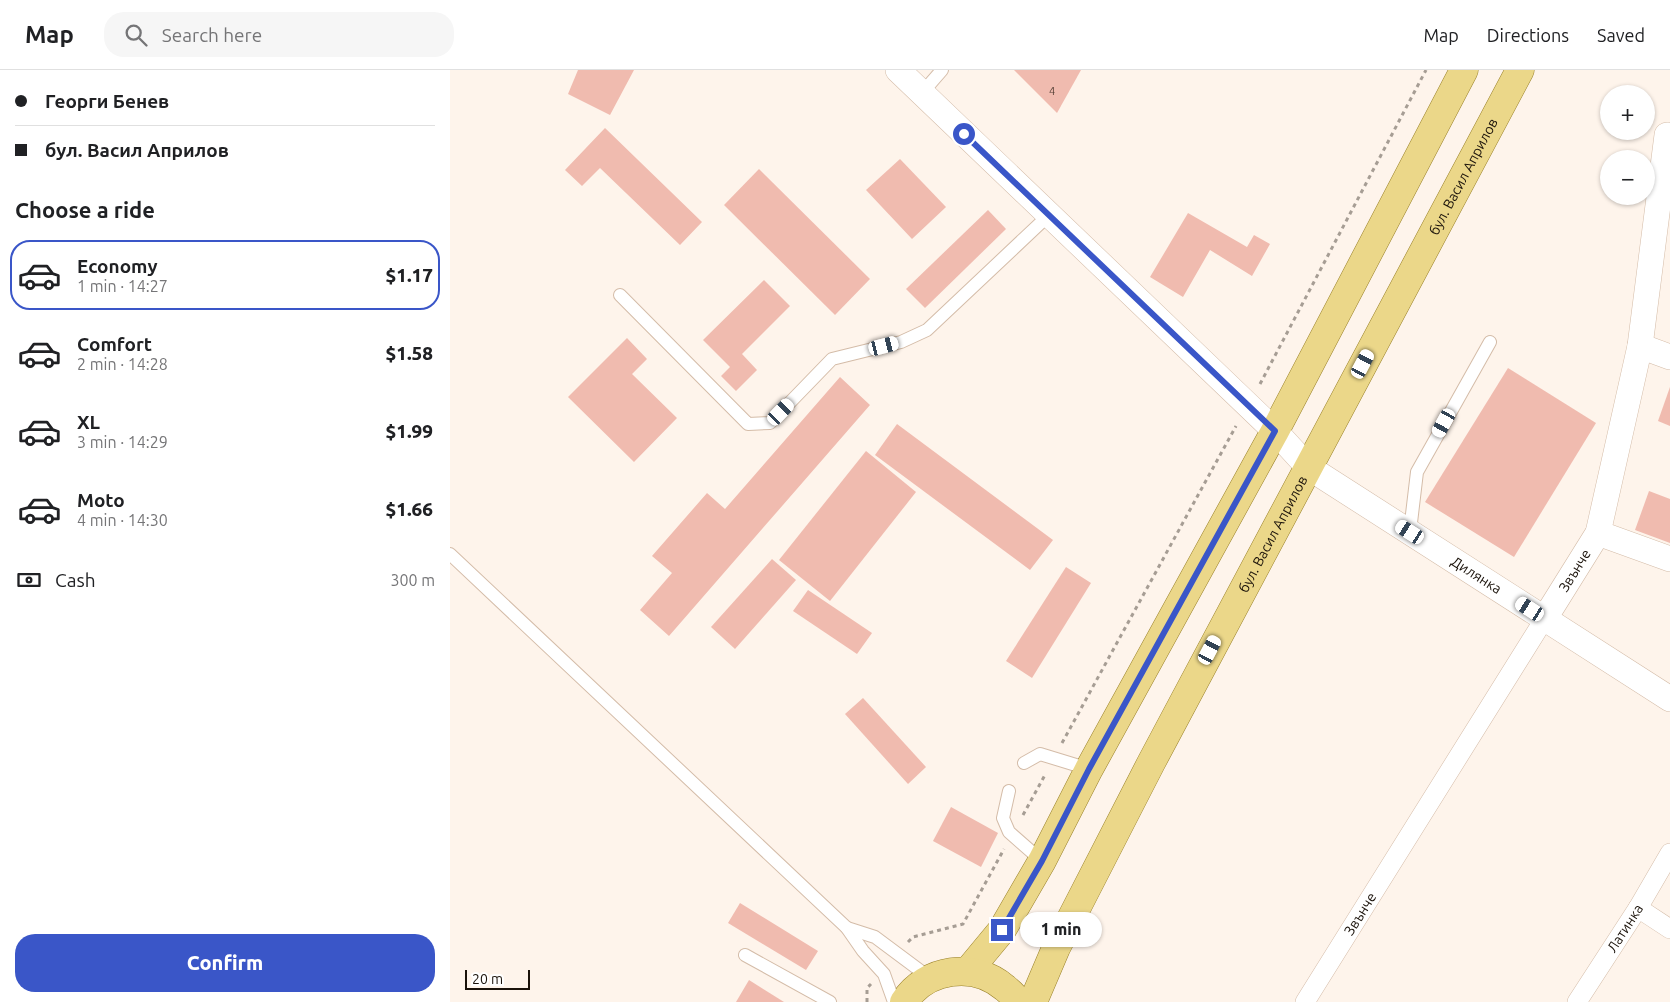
<!DOCTYPE html>
<meta charset="utf-8">
<style>
:root{--surface:#fff;--page:#f6f6f6;--text:#202124;--muted:#757577;--line:#e0e0e0;--accent:#3a56c8}
body{margin:0;font-family:Ubuntu,sans-serif;background:var(--page);color:var(--text);height:100vh;display:flex;flex-direction:column;font-size:19px;white-space:nowrap}
*{box-sizing:border-box;margin:0}
p{font-size:16px;color:var(--muted)}
.icon{flex:none;width:28px;height:28px;fill:none;stroke:currentColor;stroke-width:2;stroke-linecap:round;stroke-linejoin:round}
.map{position:relative;flex:1;overflow:hidden}
.side{display:flex;flex-direction:column;background:var(--surface);width:450px}
.side>*{flex:none}
.hud{display:grid;align-content:center;height:110px;padding:0 15px;background:var(--surface)}
.fabs{position:absolute;left:1150px;top:15px;display:grid;gap:10px}
.fabs a{display:grid;place-items:center;width:55px;height:55px;border-radius:50%;background:var(--surface);box-shadow:0 1px 4px #0004;font-size:25px}
.scale{position:absolute;left:15px;bottom:12px;width:65px;box-sizing:border-box;padding-left:5px;border:2px solid #1a120a;border-top:0;font-size:14px;line-height:18px;white-space:nowrap;color:#1a120a;-webkit-text-stroke:4px #fff;paint-order:stroke}
.end{position:absolute;width:22px;height:22px;margin:-11px;border:6px solid #3a56c8;background:#fff;box-shadow:0 0 0 2px #fff}
.from{border-radius:50%}
.bubble{position:absolute;height:35px;border-radius:18px;background:var(--surface);box-shadow:0 1px 4px #0004;font-size:16px;font-weight:800;line-height:35px;text-align:center}
.car{position:absolute;width:15px;height:30px;margin:-15px -8px;border-radius:6px;box-shadow:0 0 4px 1px #0007;background:linear-gradient(#fff 24%,#345 0 40%,#fff 0 76%,#345 0 86%,#fff 0)}
.hud b{display:flex;align-items:center;gap:18px;height:48px;font-size:19px}
.hud b+b{border-top:1px solid var(--line)}
.hud i{width:12px;height:12px;background:var(--text)}
ul{padding:0;list-style:none}
li{display:flex;align-items:center;gap:15px;height:70px;margin:0 10px 8px;padding:0 5px;border:2px solid transparent;border-radius:20px}
li div{flex:1}
li b{display:block;font-size:19px}
li em{font-style:normal;font-weight:800}
li.current{border-color:var(--accent)}
li>.icon{width:45px;height:45px;stroke-width:1.5}
h2{padding:0 15px;font-size:22px;line-height:60px}
.pay{display:flex;align-items:center;gap:12px;height:55px;padding:0 15px;font-size:19px}
.pay p{margin-inline-start:auto}
.primary-button{display:flex;gap:10px;margin-top:auto;padding:10px 15px}
.primary-button a{flex:1;height:58px;border-radius:20px;background:var(--accent);color:#fff;font-size:20px;font-weight:800;line-height:58px;text-align:center}
header{display:flex;align-items:center;gap:30px;box-sizing:border-box;height:70px;padding:0 25px;background:var(--surface);border-bottom:1px solid var(--line)}
header strong{font-size:24px}
nav{display:flex;gap:28px;margin-inline-start:auto;font-size:18px}
.search{width:350px;height:45px;background:var(--page);display:flex;align-items:center;gap:12px;box-sizing:border-box;padding:0 18px;border-radius:20px;color:var(--muted);font-size:19px}
main{display:flex;flex:1;min-height:0}
.map>svg:first-child{display:block}
.building{fill:#f0bbaf}
.lines{fill:none;stroke-linecap:round;stroke-linejoin:round}
.service-casing{stroke:#d4bca8;stroke-width:14}
.pedestrian-casing{stroke:#d4bca8;stroke-width:20}
.minor-casing{stroke:#d4bca8;stroke-width:26}
.primary-casing{stroke:#998029;stroke-width:29}
.path{stroke:#a69d94;stroke-width:3;stroke-dasharray:4 4;stroke-linecap:butt}
.service{stroke:#fff;stroke-width:12}
.pedestrian{stroke:#fff;stroke-width:19}
.minor{stroke:#fff;stroke-width:25}
.primary{stroke:#ebd789;stroke-width:28}
.route{stroke:#3a56c8;stroke-width:6}
.labels{text-anchor:middle;dominant-baseline:central;stroke-width:4;stroke-linejoin:round;paint-order:stroke}
.number-label{font-size:11px;fill:#503c33}
.street-label{font-size:14px;fill:#1a120a;stroke:#fff}
</style>
<header>
<strong>Map</strong>
<div class="search"><svg class="icon" aria-label="search" viewBox="0 0 24 24"><circle cx="10" cy="10" r="6"/><path d="M15 15l6 6"/></svg>Search here</div>
<nav><a>Map</a><a>Directions</a><a>Saved</a></nav>
</header>
<main>
<section class="side">
<div class="hud">
<b><i class="from"></i>Георги Бенев</b>
<b><i></i>бул. Васил Априлов</b>
</div>
<h2>Choose a ride</h2>
<ul>
<li class="current"><svg class="icon" aria-label="car" viewBox="0 0 24 24"><path d="M5 17H2v-5l4-1 3-4h7l3 4 3 1v5h-3M9 17h6M6 11h13"/><circle cx="7" cy="17" r="2"/><circle cx="17" cy="17" r="2"/></svg><div><b>Economy</b><p>1 min · 14:27</p></div><em>$1.17</em></li>
<li><svg class="icon" aria-label="car" viewBox="0 0 24 24"><path d="M5 17H2v-5l4-1 3-4h7l3 4 3 1v5h-3M9 17h6M6 11h13"/><circle cx="7" cy="17" r="2"/><circle cx="17" cy="17" r="2"/></svg><div><b>Comfort</b><p>2 min · 14:28</p></div><em>$1.58</em></li>
<li><svg class="icon" aria-label="car" viewBox="0 0 24 24"><path d="M5 17H2v-5l4-1 3-4h7l3 4 3 1v5h-3M9 17h6M6 11h13"/><circle cx="7" cy="17" r="2"/><circle cx="17" cy="17" r="2"/></svg><div><b>XL</b><p>3 min · 14:29</p></div><em>$1.99</em></li>
<li><svg class="icon" aria-label="car" viewBox="0 0 24 24"><path d="M5 17H2v-5l4-1 3-4h7l3 4 3 1v5h-3M9 17h6M6 11h13"/><circle cx="7" cy="17" r="2"/><circle cx="17" cy="17" r="2"/></svg><div><b>Moto</b><p>4 min · 14:30</p></div><em>$1.66</em></li>
</ul>
<div class="pay"><svg class="icon" aria-label="cash" viewBox="0 0 24 24"><path d="M3 7h18v10H3z"/><circle cx="12" cy="12" r="2"/></svg>Cash<p>300 m</p></div>
<div class="primary-button"><a>Confirm</a></div>
</section>
<div class="map">
<svg width="1220" height="932" viewBox="0 0 1220 932">
<rect width="100%" height="100%" fill="#fef4eb"/>
<!-- building -->
<g class="building">
<polygon points="128,0 184,0 160,45 118,24"/>
<polygon points="564,0 631,0 607,43"/>
<polygon points="155,58 252,152 230,175 150,98 132,116 115,100"/>
<polygon points="450,89 496,137 462,169 416,120"/>
<polygon points="309,99 420,209 385,245 274,135"/>
<polygon points="538,140 556,159 475,238 456,219"/>
<polygon points="738,143 797,177 804,165 820,174 802,206 760,180 733,227 700,207"/>
<polygon points="314,210 340,236 292,284 307,300 286,321 271,306 280,297 253,270"/>
<polygon points="177,268 197,289 182,304 227,348 184,392 118,327"/>
<polygon points="1058,298 1146,353 1064,487 975,432"/>
<polygon points="390,307 420,335 219,566 190,540 222,503 202,486 257,423 275,439"/>
<polygon points="1220,317 1220,356 1208,351"/>
<polygon points="447,354 603,470 580,500 425,385"/>
<polygon points="416,381 466,422 380,531 329,490"/>
<polygon points="1199,421 1220,429 1220,473 1185,460"/>
<polygon points="322,489 346,510 285,579 261,557"/>
<polygon points="616,497 641,513 582,608 556,591"/>
<polygon points="358,520 422,563 407,584 343,541"/>
<polygon points="413,628 476,697 458,714 395,644"/>
<polygon points="501,737 548,763 531,797 483,771"/>
<polygon points="290,833 368,881 356,900 278,853"/>
<polygon points="299,910 334,932 286,932"/>
</g>
<g class="lines">
<defs>
<g id="service">
<polyline points="472,23 492,0"/>
<polyline points="170,225 298,354 320,353 382,289 451,272 477,260 599,145"/>
<polyline points="960,461 967,402 1040,272"/>
<polyline points="0,484 397,858 413,881 434,904 444,932"/>
<polyline points="574,693 590,684 639,699"/>
<polyline points="559,721 553,748 559,762 592,791"/>
<polyline points="397,858 425,867 480,908"/>
<polyline points="295,885 380,932"/>
</g>
<g id="pedestrian">
<polyline points="1188,838 1220,859"/>
<path id="s1" d="M855 932 1095 548"/>
<path id="s2" d="M1127 932 1188 838 1220 783"/>
</g>
<g id="minor">
<path id="s3" d="M448 0 825 361 858 397 1220 629"/>
<polyline points="1190,276 1220,287"/>
<polyline points="1148,463 1220,489"/>
<path id="s4" d="M1095 548 1148 463 1190 276 1217 65 1220 67"/>
</g>
<g id="primary">
<polyline points="518,901 552,860 592,791 639,699 825,361 1014,0"/>
<path d="M454 932C476 898 524 891 555 918 560 922 565 926 568 932"/>
<path id="s5" d="M583 932 606 878 701 693 1070 0"/>
</g>
</defs>
<!-- service casing -->
<use href="#service" class="service-casing"/>
<!-- pedestrian casing -->
<use href="#pedestrian" class="pedestrian-casing"/>
<!-- minor casing -->
<use href="#minor" class="minor-casing"/>
<!-- primary casing -->
<use href="#primary" class="primary-casing"/>
<!-- path -->
<g class="path">
<polyline points="810,314 976,0"/>
<polyline points="612,673 786,356"/>
<polyline points="573,745 596,703"/>
<polyline points="458,872 463,867 513,854 554,779"/>
<polyline points="417,932 417,918 421,914"/>
</g>
<!-- service -->
<use href="#service" class="service"/>
<!-- pedestrian -->
<use href="#pedestrian" class="pedestrian"/>
<!-- minor -->
<use href="#minor" class="minor"/>
<!-- primary -->
<use href="#primary" class="primary"/>
</g>
<g class="lines">
<!-- route -->
<polyline class="route" points="514,64 825,361 639,699 592,791 552,860"/>
</g>
<g class="labels">
<!-- number labels -->
<g class="number-label">
<text x="602" y="21">4</text>
</g>
<!-- street labels -->
<g class="street-label">
<text stroke="none"><textPath href="#s5" startOffset="931">бул. Васил Априлов</textPath></text>
<text stroke="none"><textPath href="#s5" startOffset="526">бул. Васил Априлов</textPath></text>
<text stroke="none"><textPath href="#s4" startOffset="56">Звънче</textPath></text>
<text stroke="none"><textPath href="#s3" startOffset="771">Дилянка</textPath></text>
<text stroke="none"><textPath href="#s1" startOffset="104">Звънче</textPath></text>
<text stroke="none"><textPath href="#s2" startOffset="88">Латинка</textPath></text>
</g>
</g>
</svg>
<div class="fabs">
<a>+</a>
<a>−</a>
</div>
<div class="scale">20 m</div>
<i class="end from" style="left:514px;top:64px"></i>
<i class="end" style="left:552px;top:860px"></i>
<div class="bubble" style="left:570px;top:842px;width:82px">1 min</div>
<i class="car" style="left:434px;top:276px;rotate:76deg"></i>
<i class="car" style="left:913px;top:294px;rotate:28deg"></i>
<i class="car" style="left:331px;top:342px;rotate:44deg"></i>
<i class="car" style="left:994px;top:353px;rotate:209deg"></i>
<i class="car" style="left:960px;top:462px;rotate:302deg"></i>
<i class="car" style="left:1080px;top:539px;rotate:303deg"></i>
<i class="car" style="left:760px;top:580px;rotate:28deg"></i>
</div>
</main>
